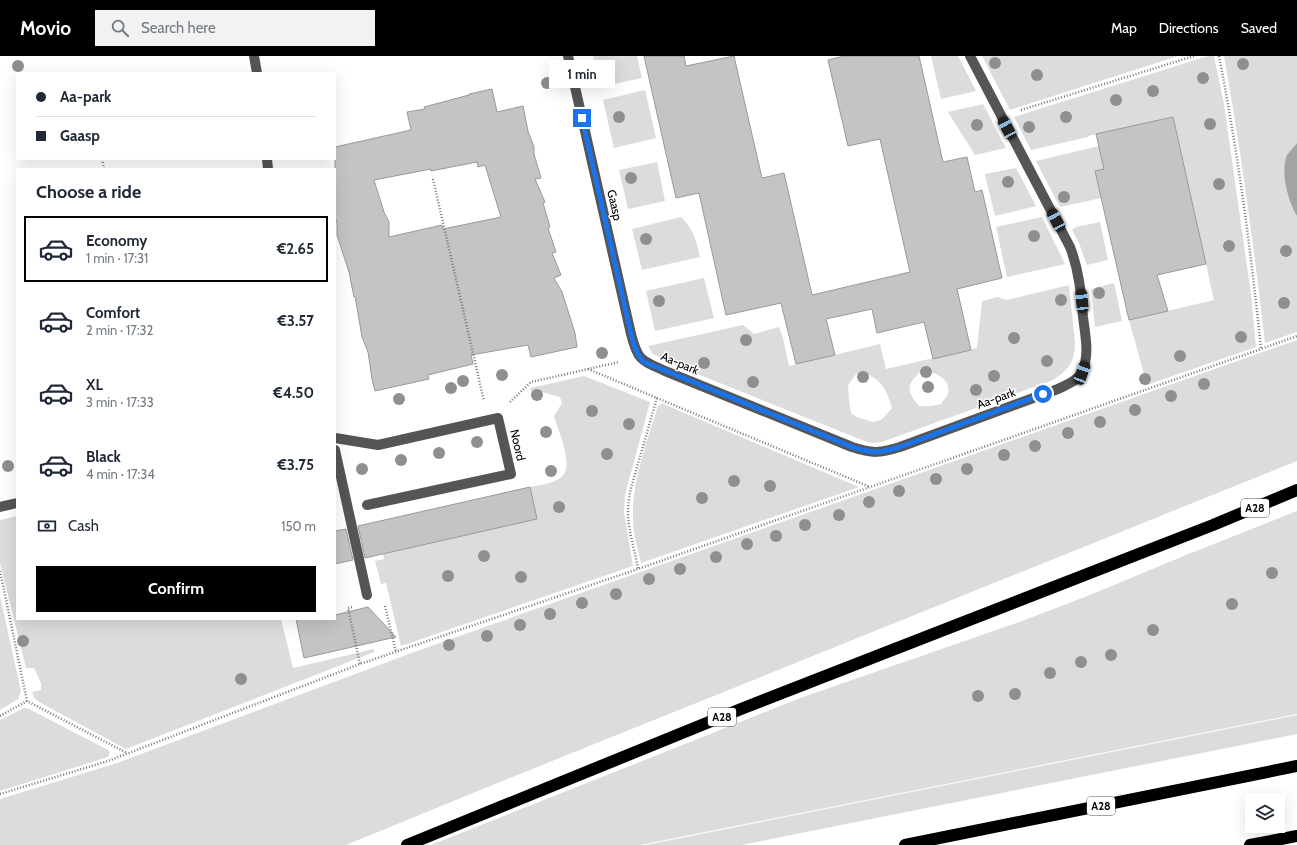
<!DOCTYPE html>
<meta charset="utf-8">
<style>
:root{--surface:#fff;--page:#f2f2f3;--text:#1f2937;--muted:#747a83;--line:#e0e1e3;--accent:#000}
body{margin:0;font-family:Cabin,sans-serif;background:var(--page);color:var(--text);height:100vh;display:flex;flex-direction:column;font-size:15px;white-space:nowrap}
*{box-sizing:border-box;margin:0}
p{font-size:13px;color:var(--muted)}
.icon{flex:none;width:22px;height:22px;fill:none;stroke:currentColor;stroke-width:2;stroke-linecap:round;stroke-linejoin:round}
.map{position:relative;flex:1;overflow:hidden}
.sheet{position:absolute;left:16px;top:112px;width:320px;height:452px;display:flex;flex-direction:column;background:var(--surface);border-radius:0px;box-shadow:0 4px 16px #0002}
.sheet>*{flex:none}
.guide{position:absolute;left:16px;top:16px;width:320px;height:88px;border-radius:0px;box-shadow:0 4px 16px #0002;display:grid;align-content:center;height:88px;padding:0 20px;background:var(--surface)}
.tools{position:absolute;left:1245px;top:737px;display:grid;gap:8px}
.tools a{display:grid;place-items:center;width:40px;height:40px;border-radius:0px;background:var(--surface);box-shadow:0 4px 16px #0002;font-size:20px}
.end{position:absolute;width:18px;height:18px;margin:-9px;border:5px solid #1a73e8;background:#fff;box-shadow:0 0 0 2px #fff}
.from{border-radius:50%}
.bubble{position:absolute;height:28px;border-radius:0px;background:var(--surface);box-shadow:0 4px 16px #0002;font-size:13px;font-weight:700;line-height:28px;text-align:center}
.car{position:absolute;width:12px;height:24px;margin:-12px -6px;border-radius:5px;box-shadow:0 0 3px 1px #0007;background:linear-gradient(#222 24%,#8ab4d8 0 40%,#222 0 76%,#8ab4d8 0 86%,#222 0)}
.guide b{display:flex;align-items:center;gap:14px;height:38px;font-size:15px}
.guide b+b{border-top:1px solid var(--line)}
.guide i{width:10px;height:10px;background:var(--text)}
ul{padding:0;list-style:none}
li{display:flex;align-items:center;gap:12px;height:66px;margin:0 8px 6px;padding:0 12px;border:2px solid transparent;border-radius:0px}
li div{flex:1}
li b{display:block;font-size:15px}
li em{font-style:normal;font-weight:700}
li.current{border-color:var(--accent)}
li>.icon{width:36px;height:36px;stroke-width:1.5}
h2{padding:0 20px;font-size:18px;line-height:48px}
.pay{display:flex;align-items:center;gap:10px;height:44px;padding:0 20px;font-size:15px}
.pay p{margin-inline-start:auto}
.cta{display:flex;gap:8px;margin-top:auto;padding:8px 20px}
.cta a{flex:1;height:46px;border-radius:0px;background:var(--accent);color:#fff;font-size:16px;font-weight:700;line-height:46px;text-align:center}
header{display:flex;align-items:center;gap:24px;box-sizing:border-box;height:56px;padding:0 20px;background:var(--accent);color:#fff}
header strong{font-size:19px}
nav{display:flex;gap:22px;margin-inline-start:auto;font-size:14px}
.search{width:280px;height:36px;background:var(--page);display:flex;align-items:center;gap:10px;box-sizing:border-box;padding:0 14px;border-radius:0px;color:var(--muted);font-size:15px}
.map>svg:first-child{display:block}
.green{fill:#dcdcdc;fill-rule:evenodd}
.water{fill:#a3a3a3}
.building{fill:#c4c4c4;stroke:#999;fill-rule:evenodd}
.lines{fill:none;stroke-linecap:round;stroke-linejoin:round}
.path{stroke:#777;stroke-width:2.5;stroke-dasharray:1 2;stroke-linecap:butt}
.minor{stroke:#555;stroke-width:10}
.highway{stroke:#000;stroke-width:12}
.tree{fill:#8f8f8f}
.route{stroke:#1a73e8;stroke-width:5}
.labels{text-anchor:middle;dominant-baseline:central;stroke-width:3;stroke-linejoin:round;paint-order:stroke}
.shield{fill:#fff;stroke:#4c4c4c;stroke-width:1}
.shield-label{font-size:11px;font-weight:bold;fill:#000}
.street-label{font-size:12px;fill:#000;stroke:#fff}
</style>
<header>
<strong>Movio</strong>
<div class="search"><svg class="icon" aria-label="search" viewBox="0 0 24 24"><circle cx="10" cy="10" r="6"/><path d="M15 15l6 6"/></svg>Search here</div>
<nav><a>Map</a><a>Directions</a><a>Saved</a></nav>
</header>
<div class="map">
<svg width="1297" height="789" viewBox="0 0 1297 789">
<rect width="100%" height="100%" fill="#fff"/>
<!-- green -->
<g class="green">
<polygon points="593,0 637,0 642,22 600,31"/>
<polygon points="931,0 958,0 976,35 941,43"/>
<polygon points="982,0 1178,0 1010,54"/>
<polygon points="1208,0 1214,0 1224,48 1251,238 1256,291 1147,329 1129,264 1214,244 1173,61 1088,80 1088,81 1031,94 1014,61"/>
<path d="M1224 0H1297V87C1292 92 1288 98 1286 105 1282 121 1289 147 1297 160V276L1265 287C1254 191 1241 95 1224 0Z"/>
<polygon points="645,34 656,82 614,92 603,44"/>
<polygon points="983,48 1006,92 975,99 948,56"/>
<polygon points="1099,90 1104,113 1095,115 1101,142 1060,151 1036,105"/>
<polygon points="657,106 665,145 628,153 619,114"/>
<polygon points="1016,112 1036,150 995,160 985,118"/>
<path d="M681 161C693 172 697 187 700 201L642 214 632 173Z"/>
<polygon points="1042,161 1065,208 1007,221 996,171"/>
<polygon points="1100,166 1108,204 1087,209 1079,187 1072,174 1076,171"/>
<polygon points="704,222 714,262 655,275 646,235"/>
<polygon points="1114,227 1122,265 1095,271 1091,233"/>
<path d="M1069 229 1075 287C1075 305 1068 315 1053 324L882 386 871 387 862 384 670 307 652 297 648 290 743 269 754 278 779 271 783 282 789 310 880 288 886 313 977 292 982 245 998 241 1007 244ZM921 315C934 315 954 323 947 340 945 342 943 345 941 348L932 350H919C906 334 906 330 921 315ZM865 317C881 323 888 336 892 352L887 358 881 364 873 366 857 361 851 357 849 344 848 329 856 318Z"/>
<polygon points="1297,284 1297,405 495,728 346,789 0,789 0,743 117,707 417,595"/>
<path d="M584 320 650 346 625 439 624 456 633 510 401 590 386 527 381 528 375 505 384 503 383 498 386 497 537 463 530 431C540 429 552 428 560 422 576 412 558 375 554 360L562 347 560 341 542 336 532 339 530 332Z"/>
<path d="M661 347 859 431 641 507C638 493 633 478 633 464 631 428 647 385 658 350H659Z"/>
<polygon points="1297,455 1297,658 640,789 431,789 803,641 1022,565 1090,539 1186,499"/>
<polygon points="17,460 17,563 281,563 293,612 374,593 374,596 126,693 39,646 34,642 32,636 41,634 41,627 34,612 26,612 0,507 0,464"/>
<polygon points="0,540 21,635 18,643 0,654"/>
<polygon points="24,652 29,653 108,694 110,696 108,701 0,735 0,664"/>
<polygon points="1297,659 1297,678 776,782 742,789 646,789"/>
</g>
<!-- water -->
<path class="water" d="M1297 87V160C1288 145 1280 116 1287 99 1290 95 1294 91 1297 87Z"/>
<!-- building -->
<g class="building">
<polygon points="644,0 684,0 686,10 734,0 762,122 784,117 812,239 910,216 880,83 848,90 828,4 844,0 919,0 943,106 967,101 975,136 982,134 1002,222 957,233 971,294 933,303 924,266 877,277 872,253 826,263 835,299 796,308 781,247 726,259 699,137 676,142"/>
<path d="M492 33 497 56 523 50 528 75 534 91V98L541 122 535 123 545 146 543 147 550 171 548 172 556 196 552 197 561 219 554 222 562 236 575 277 577 291 531 301 528 289 471 299 473 308 428 319 429 323 375 335 372 323 368 296 362 281 355 240 354 241 349 216 337 179V167L335 161V91L411 74 407 56 425 53 424 51 469 39V38ZM477 106 478 111 485 109 501 161 443 173 442 169 389 181V166L384 156 374 124 431 113V115Z"/>
<polygon points="1173,61 1206,208 1157,219 1168,255 1129,264 1095,115 1104,113 1096,78"/>
<polygon points="530,431 537,463 365,502 358,470"/>
<polygon points="346,473 353,504 335,508 335,475"/>
<polygon points="368,551 396,581 304,602 296,563 335,563 335,559"/>
</g>
<g class="lines">
<!-- path -->
<g class="path">
<path d="M1219 0C1238 97 1251 195 1261 293L1297 280"/>
<polyline points="1021,54 1194,0"/>
<polyline points="102,103 104,113"/>
<polyline points="433,123 484,345"/>
<path d="M588 313 657 342 631 432C629 441 628 450 628 460 629 477 635 495 638 513"/>
<polyline points="657,342 870,431"/>
<polyline points="510,346 531,326 619,306"/>
<polyline points="0,515 27,645 127,697"/>
<polyline points="385,550 396,596"/>
<polyline points="352,551 348,552 360,608"/>
<polyline points="0,660 27,645"/>
<polyline points="0,738 108,705 360,608 638,513 1261,293"/>
</g>
<!-- minor -->
<g class="minor">
<polyline points="254,0 257,17"/>
<path d="M568 0 631 278C638 305 641 304 665 315L852 391C873 398 880 397 900 391L1058 333C1066 329 1078 325 1082 316 1090 299 1085 278 1083 261 1081 237 1079 214 1070 191L970 0"/>
<polyline points="267,103 268,113"/>
<polyline points="335,382 378,389 498,362 511,418 367,449"/>
<polyline points="335,394 367,539"/>
<polyline points="0,451 17,447"/>
</g>
<!-- highway -->
<g class="highway">
<polyline points="407,789 741,653 1213,469 1297,434"/>
<polyline points="905,789 1297,710"/>
<polyline points="1250,789 1297,780"/>
</g>
</g>
<!-- trees -->
<g class="tree">
<circle cx="995" cy="7" r="6"/>
<circle cx="1243" cy="8" r="6"/>
<circle cx="18" cy="10" r="6"/>
<circle cx="1037" cy="19" r="6"/>
<circle cx="1203" cy="22" r="6"/>
<circle cx="547" cy="27" r="6"/>
<circle cx="1153" cy="35" r="6"/>
<circle cx="1116" cy="44" r="6"/>
<circle cx="619" cy="61" r="6"/>
<circle cx="1066" cy="61" r="6"/>
<circle cx="1210" cy="68" r="6"/>
<circle cx="977" cy="69" r="6"/>
<circle cx="1029" cy="71" r="6"/>
<circle cx="631" cy="122" r="6"/>
<circle cx="1008" cy="126" r="6"/>
<circle cx="1219" cy="128" r="6"/>
<circle cx="1064" cy="141" r="6"/>
<circle cx="1034" cy="180" r="6"/>
<circle cx="646" cy="183" r="6"/>
<circle cx="1229" cy="190" r="6"/>
<circle cx="1286" cy="195" r="6"/>
<circle cx="1099" cy="237" r="6"/>
<circle cx="1061" cy="244" r="6"/>
<circle cx="659" cy="245" r="6"/>
<circle cx="1284" cy="247" r="6"/>
<circle cx="1241" cy="281" r="6"/>
<circle cx="1014" cy="282" r="6"/>
<circle cx="746" cy="284" r="6"/>
<circle cx="602" cy="297" r="6"/>
<circle cx="1180" cy="300" r="6"/>
<circle cx="1047" cy="305" r="6"/>
<circle cx="704" cy="307" r="6"/>
<circle cx="926" cy="316" r="6"/>
<circle cx="502" cy="319" r="6"/>
<circle cx="994" cy="320" r="6"/>
<circle cx="863" cy="321" r="6"/>
<circle cx="1145" cy="323" r="6"/>
<circle cx="463" cy="325" r="6"/>
<circle cx="753" cy="326" r="6"/>
<circle cx="1204" cy="328" r="6"/>
<circle cx="928" cy="331" r="6"/>
<circle cx="451" cy="332" r="6"/>
<circle cx="976" cy="334" r="6"/>
<circle cx="537" cy="339" r="6"/>
<circle cx="1171" cy="340" r="6"/>
<circle cx="399" cy="343" r="6"/>
<circle cx="1135" cy="354" r="6"/>
<circle cx="592" cy="355" r="6"/>
<circle cx="1100" cy="366" r="6"/>
<circle cx="629" cy="368" r="6"/>
<circle cx="546" cy="376" r="6"/>
<circle cx="1068" cy="377" r="6"/>
<circle cx="477" cy="386" r="6"/>
<circle cx="1035" cy="390" r="6"/>
<circle cx="439" cy="397" r="6"/>
<circle cx="607" cy="398" r="6"/>
<circle cx="1004" cy="399" r="6"/>
<circle cx="401" cy="404" r="6"/>
<circle cx="8" cy="410" r="6"/>
<circle cx="362" cy="413" r="6"/>
<circle cx="967" cy="413" r="6"/>
<circle cx="551" cy="415" r="6"/>
<circle cx="936" cy="423" r="6"/>
<circle cx="734" cy="425" r="6"/>
<circle cx="770" cy="430" r="6"/>
<circle cx="899" cy="435" r="6"/>
<circle cx="702" cy="442" r="6"/>
<circle cx="869" cy="446" r="6"/>
<circle cx="559" cy="451" r="6"/>
<circle cx="839" cy="459" r="6"/>
<circle cx="805" cy="469" r="6"/>
<circle cx="776" cy="480" r="6"/>
<circle cx="747" cy="488" r="6"/>
<circle cx="484" cy="500" r="6"/>
<circle cx="716" cy="501" r="6"/>
<circle cx="680" cy="513" r="6"/>
<circle cx="1272" cy="517" r="6"/>
<circle cx="448" cy="520" r="6"/>
<circle cx="521" cy="521" r="6"/>
<circle cx="649" cy="523" r="6"/>
<circle cx="616" cy="538" r="6"/>
<circle cx="582" cy="547" r="6"/>
<circle cx="1232" cy="548" r="6"/>
<circle cx="550" cy="558" r="6"/>
<circle cx="520" cy="569" r="6"/>
<circle cx="1153" cy="574" r="6"/>
<circle cx="487" cy="580" r="6"/>
<circle cx="23" cy="585" r="6"/>
<circle cx="449" cy="589" r="6"/>
<circle cx="1111" cy="599" r="6"/>
<circle cx="1081" cy="606" r="6"/>
<circle cx="1050" cy="617" r="6"/>
<circle cx="241" cy="623" r="6"/>
<circle cx="1015" cy="638" r="6"/>
<circle cx="978" cy="640" r="6"/>
</g>
<g class="lines">
<!-- route -->
<path class="route" d="M582 62 631 278C634 288 636 299 644 306L852 391C874 398 879 397 900 391L1043 338"/>
</g>
<g class="labels">
<!-- shield labels -->
<g class="shield">
<rect x="1241" y="443" width="28" height="18" rx="3"/>
<rect x="708" y="652" width="28" height="18" rx="3"/>
<rect x="1087" y="741" width="28" height="18" rx="3"/>
</g>
<g class="shield-label">
<text x="1255" y="452">A28</text>
<text x="722" y="661">A28</text>
<text x="1101" y="750">A28</text>
</g>
<!-- street labels -->
<g class="street-label">
<text transform="translate(615 149) rotate(77)">Gaasp</text>
<text transform="translate(680 307) rotate(23)">Aa-park</text>
<text transform="translate(996 342) rotate(-20)">Aa-park</text>
<text transform="translate(518 389) rotate(77)">Noord</text>
</g>
</g>
</svg>
<div class="tools">
<a><svg class="icon" aria-label="layers" viewBox="0 0 24 24"><path d="M12 4l9 5-9 5-9-5zM3 14l9 5 9-5"/></svg></a>
</div>
<i class="end from" style="left:1043px;top:338px"></i>
<i class="end" style="left:582px;top:62px"></i>
<div class="bubble" style="left:549px;top:4px;width:66px">1 min</div>
<i class="car" style="left:1007px;top:72px;rotate:332deg"></i>
<i class="car" style="left:1056px;top:164px;rotate:332deg"></i>
<i class="car" style="left:1082px;top:245px;rotate:354deg"></i>
<i class="car" style="left:1082px;top:317px;rotate:20deg"></i>
<div class="guide">
<b><i class="from"></i>Aa-park</b>
<b><i></i>Gaasp</b>
</div>
<section class="sheet">
<h2>Choose a ride</h2>
<ul>
<li class="current"><svg class="icon" aria-label="car" viewBox="0 0 24 24"><path d="M5 17H2v-5l4-1 3-4h7l3 4 3 1v5h-3M9 17h6M6 11h13"/><circle cx="7" cy="17" r="2"/><circle cx="17" cy="17" r="2"/></svg><div><b>Economy</b><p>1 min · 17:31</p></div><em>€2.65</em></li>
<li><svg class="icon" aria-label="car" viewBox="0 0 24 24"><path d="M5 17H2v-5l4-1 3-4h7l3 4 3 1v5h-3M9 17h6M6 11h13"/><circle cx="7" cy="17" r="2"/><circle cx="17" cy="17" r="2"/></svg><div><b>Comfort</b><p>2 min · 17:32</p></div><em>€3.57</em></li>
<li><svg class="icon" aria-label="car" viewBox="0 0 24 24"><path d="M5 17H2v-5l4-1 3-4h7l3 4 3 1v5h-3M9 17h6M6 11h13"/><circle cx="7" cy="17" r="2"/><circle cx="17" cy="17" r="2"/></svg><div><b>XL</b><p>3 min · 17:33</p></div><em>€4.50</em></li>
<li><svg class="icon" aria-label="car" viewBox="0 0 24 24"><path d="M5 17H2v-5l4-1 3-4h7l3 4 3 1v5h-3M9 17h6M6 11h13"/><circle cx="7" cy="17" r="2"/><circle cx="17" cy="17" r="2"/></svg><div><b>Black</b><p>4 min · 17:34</p></div><em>€3.75</em></li>
</ul>
<div class="pay"><svg class="icon" aria-label="cash" viewBox="0 0 24 24"><path d="M3 7h18v10H3z"/><circle cx="12" cy="12" r="2"/></svg>Cash<p>150 m</p></div>
<div class="cta"><a>Confirm</a></div>
</section>
</div>
